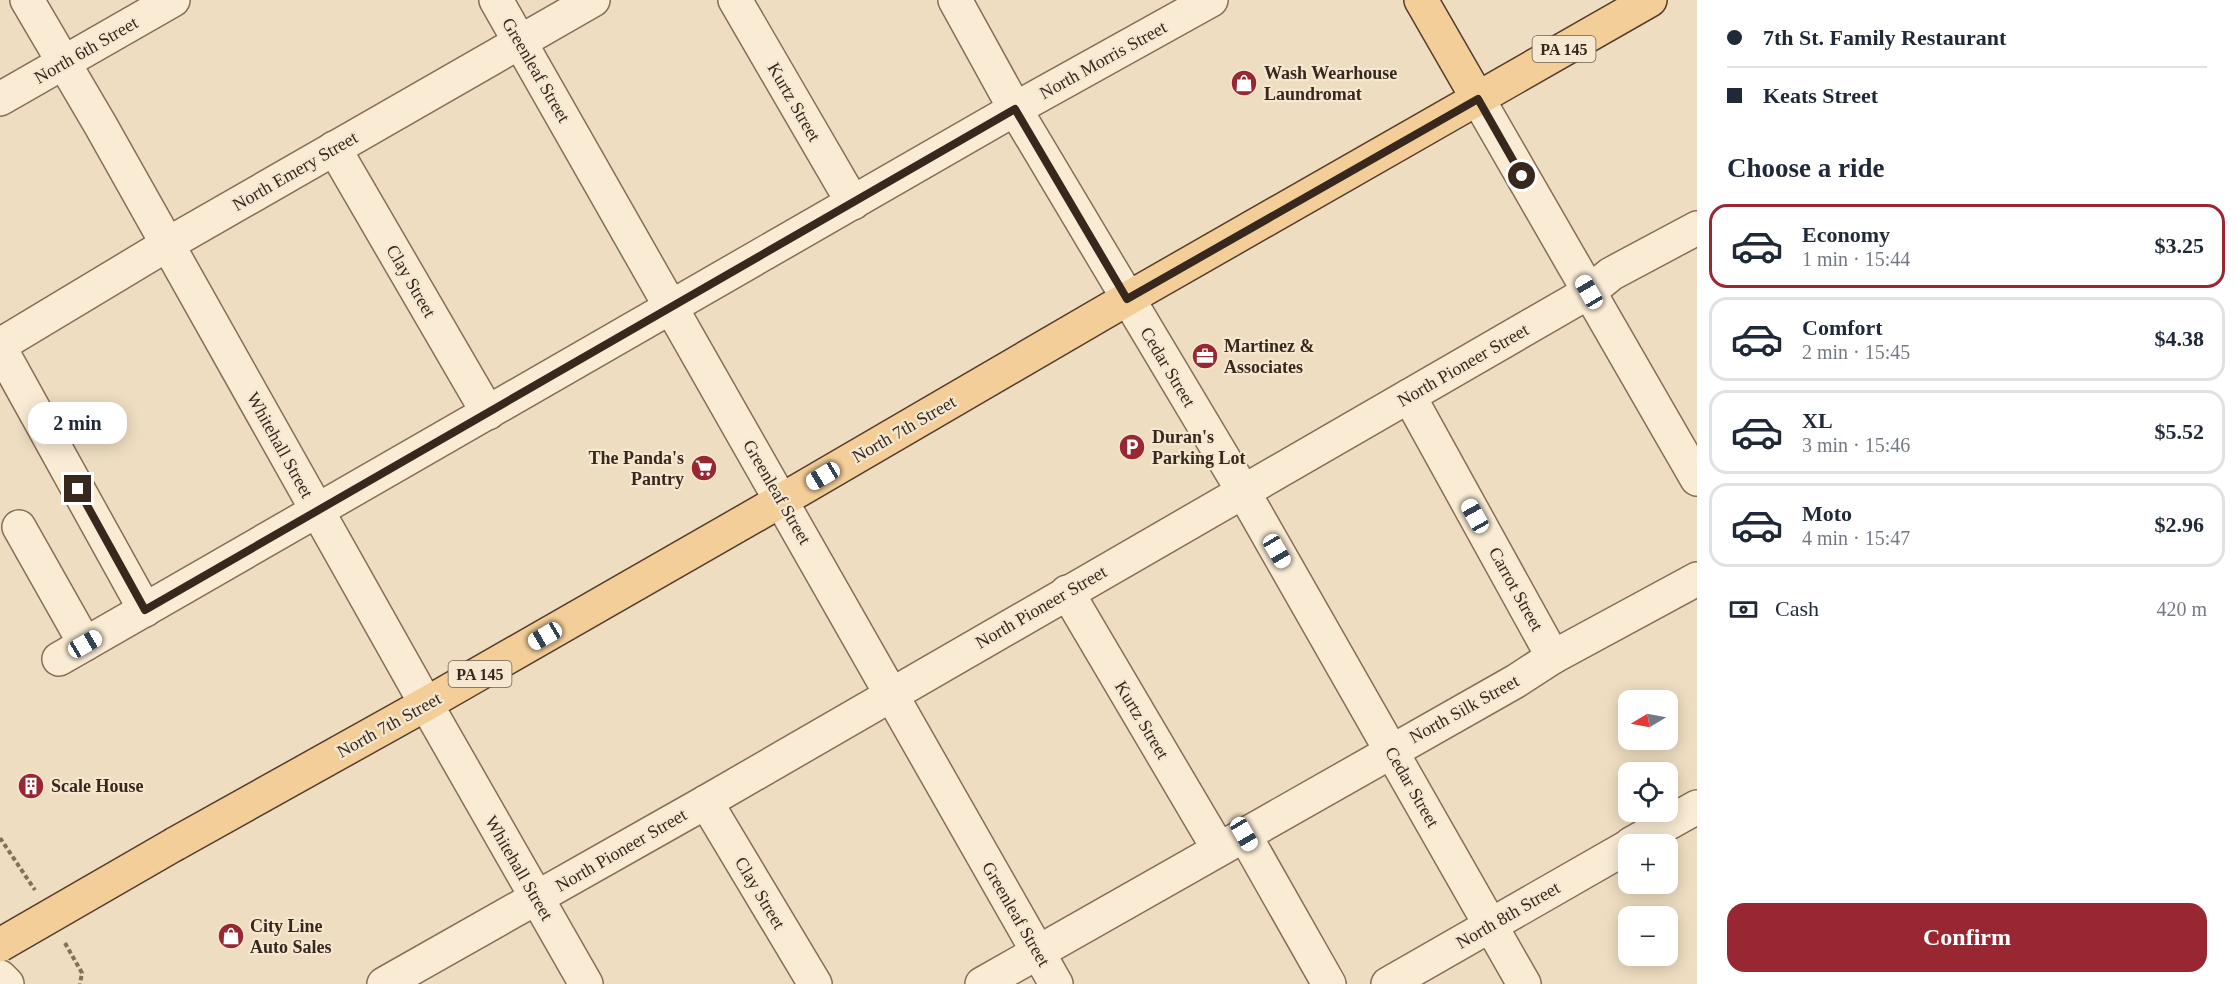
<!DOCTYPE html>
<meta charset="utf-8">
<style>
:root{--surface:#fff;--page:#f2f2f3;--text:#1f2937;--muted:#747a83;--line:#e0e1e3;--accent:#982732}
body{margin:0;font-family:Georgia,serif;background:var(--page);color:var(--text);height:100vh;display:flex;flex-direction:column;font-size:22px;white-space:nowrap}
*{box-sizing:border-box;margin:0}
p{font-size:20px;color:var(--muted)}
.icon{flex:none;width:33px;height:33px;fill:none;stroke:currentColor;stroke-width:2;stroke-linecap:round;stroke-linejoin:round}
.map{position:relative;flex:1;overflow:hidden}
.panel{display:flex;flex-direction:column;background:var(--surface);width:540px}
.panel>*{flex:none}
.guide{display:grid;align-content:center;height:132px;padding:0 30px;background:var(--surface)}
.needle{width:39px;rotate:260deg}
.tools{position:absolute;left:1618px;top:690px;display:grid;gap:12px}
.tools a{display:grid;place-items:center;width:60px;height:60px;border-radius:12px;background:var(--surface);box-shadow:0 3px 15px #0003;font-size:30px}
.end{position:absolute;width:27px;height:27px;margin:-14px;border:8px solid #37271d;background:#fff;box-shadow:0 0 0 3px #fff}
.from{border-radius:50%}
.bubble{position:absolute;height:42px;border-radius:18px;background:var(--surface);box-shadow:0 3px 15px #0003;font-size:20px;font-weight:600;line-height:42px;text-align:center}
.car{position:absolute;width:18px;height:36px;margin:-18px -9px;border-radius:8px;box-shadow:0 0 4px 2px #0007;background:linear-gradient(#fff 24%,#345 0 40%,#fff 0 76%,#345 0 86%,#fff 0)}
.guide b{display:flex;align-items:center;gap:21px;height:57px;font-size:22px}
.guide b+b{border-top:2px solid var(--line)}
.guide i{width:15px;height:15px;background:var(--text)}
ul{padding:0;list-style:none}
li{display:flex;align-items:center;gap:18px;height:84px;margin:0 12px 9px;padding:0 18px;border:3px solid var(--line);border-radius:18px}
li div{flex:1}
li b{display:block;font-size:22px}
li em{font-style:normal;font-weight:600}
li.active{border-color:var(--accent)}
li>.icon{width:54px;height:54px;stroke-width:1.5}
h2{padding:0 30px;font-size:27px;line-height:72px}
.pay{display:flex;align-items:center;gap:15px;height:66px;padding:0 30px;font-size:22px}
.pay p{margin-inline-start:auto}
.cta{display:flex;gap:12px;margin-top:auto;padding:12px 30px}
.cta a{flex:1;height:69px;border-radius:18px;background:var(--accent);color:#fff;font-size:24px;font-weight:600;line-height:69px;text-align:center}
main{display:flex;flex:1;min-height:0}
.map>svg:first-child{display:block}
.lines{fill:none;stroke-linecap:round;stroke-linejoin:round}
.minor-casing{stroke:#886d58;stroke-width:36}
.major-casing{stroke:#553c2d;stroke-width:36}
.path{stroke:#886d58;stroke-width:4;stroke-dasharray:4.5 3;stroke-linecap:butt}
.minor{stroke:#f9ebd4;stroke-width:33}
.major{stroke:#f3ce98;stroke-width:33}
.major-bridge-casing{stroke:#553c2d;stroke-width:36;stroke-linecap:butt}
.major-bridge{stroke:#f3ce98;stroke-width:33}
.route{stroke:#37271d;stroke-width:8}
.labels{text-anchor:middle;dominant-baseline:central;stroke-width:4.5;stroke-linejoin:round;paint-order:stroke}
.shield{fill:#f6e8d0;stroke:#706153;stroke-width:1.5}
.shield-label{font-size:16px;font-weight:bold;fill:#37271d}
.street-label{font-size:18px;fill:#37271d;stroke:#f6e8d0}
.poi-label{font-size:18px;font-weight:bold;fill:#37271d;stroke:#f6e8d0;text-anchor:start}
</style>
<main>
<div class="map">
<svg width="1697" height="984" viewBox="0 0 1697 984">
<rect width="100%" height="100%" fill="#eeddc1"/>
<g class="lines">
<defs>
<g id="minor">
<polyline points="27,0 101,126 426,704 586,984"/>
<polyline points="496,0 1056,984"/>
<polyline points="735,0 853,203"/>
<polyline points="955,0 1015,109 1243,491 1524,984"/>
<polyline points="0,99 173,0"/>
<polyline points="1478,99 1697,479"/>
<polyline points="334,148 488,413"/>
<polyline points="0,345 168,244 593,0"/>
<polyline points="0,348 145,610"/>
<polyline points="1409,396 1553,657"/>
<polyline points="19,527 85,644"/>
<polyline points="1067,592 1218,848"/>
<polyline points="59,659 1015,109 1211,0"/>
<polyline points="706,802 815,984"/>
<polyline points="1244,834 1329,984"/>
<polyline points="1631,844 1697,807"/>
<polyline points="0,977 7,984"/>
<polyline points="384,984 706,802 1589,292 1611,274 1697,228"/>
<polyline points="982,984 1516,681 1553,657 1697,579"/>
<polyline points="1388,984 1629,846"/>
</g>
<g id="major">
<polyline points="1421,0 1478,99"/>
<polyline points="175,844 426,704 782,500 1127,299 1650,0"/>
</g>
</defs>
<!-- minor casing -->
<use href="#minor" class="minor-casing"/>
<!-- major casing -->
<use href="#major" class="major-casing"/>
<!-- path -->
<g class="path">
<polyline points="0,838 35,890"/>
<polyline points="65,943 82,973 80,984"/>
</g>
<!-- minor -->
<use href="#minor" class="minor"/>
<!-- major -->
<use href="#major" class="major"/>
<defs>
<polyline id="major-bridge" points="0,945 175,844"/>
</defs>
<!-- major-bridge casing -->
<use href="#major-bridge" class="major-bridge-casing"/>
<!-- major-bridge -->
<use href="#major-bridge" class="major-bridge"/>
</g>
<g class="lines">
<!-- route -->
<polyline class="route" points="78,489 145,610 1015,109 1127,299 1478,99 1522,176"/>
</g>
<!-- icons -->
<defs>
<symbol id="shop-disc" viewBox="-11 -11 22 22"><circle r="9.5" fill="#982732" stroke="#f6e8d0"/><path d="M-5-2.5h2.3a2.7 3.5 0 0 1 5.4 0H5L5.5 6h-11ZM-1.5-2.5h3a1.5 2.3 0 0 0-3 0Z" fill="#fff"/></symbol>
<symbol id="office-disc" viewBox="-11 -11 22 22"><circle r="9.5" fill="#982732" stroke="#f6e8d0"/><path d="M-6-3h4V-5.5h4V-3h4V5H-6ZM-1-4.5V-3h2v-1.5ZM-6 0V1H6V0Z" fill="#fff"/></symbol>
<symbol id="parking-disc" viewBox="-11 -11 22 22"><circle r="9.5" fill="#982732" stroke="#f6e8d0"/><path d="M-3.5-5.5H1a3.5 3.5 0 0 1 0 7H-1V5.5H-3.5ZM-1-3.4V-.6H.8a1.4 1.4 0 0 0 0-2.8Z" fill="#fff"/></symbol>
<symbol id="supermarket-disc" viewBox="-11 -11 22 22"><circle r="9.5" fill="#982732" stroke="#f6e8d0"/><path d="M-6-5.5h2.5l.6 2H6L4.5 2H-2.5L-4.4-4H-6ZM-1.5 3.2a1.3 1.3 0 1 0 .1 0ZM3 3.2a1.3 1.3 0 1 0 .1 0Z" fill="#fff"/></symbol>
<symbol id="building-disc" viewBox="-11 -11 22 22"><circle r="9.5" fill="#982732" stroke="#f6e8d0"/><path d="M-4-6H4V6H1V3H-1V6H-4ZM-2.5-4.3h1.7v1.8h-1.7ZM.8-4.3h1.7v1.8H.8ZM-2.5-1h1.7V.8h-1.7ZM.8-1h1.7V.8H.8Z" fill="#fff"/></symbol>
</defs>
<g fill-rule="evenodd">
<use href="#shop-disc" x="1229" y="68" width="30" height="30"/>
<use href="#office-disc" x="1190" y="341" width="30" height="30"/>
<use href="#parking-disc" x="1117" y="432" width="30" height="30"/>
<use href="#supermarket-disc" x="689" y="453" width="30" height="30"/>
<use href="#building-disc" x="16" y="771" width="30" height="30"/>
<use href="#shop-disc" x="216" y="921" width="30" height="30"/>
</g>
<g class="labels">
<!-- shield labels -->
<g class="shield">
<rect x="1532.5" y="36" width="63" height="26" rx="4.5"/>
<rect x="448.5" y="661" width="63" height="26" rx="4.5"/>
</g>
<g class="shield-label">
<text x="1564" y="49">PA 145</text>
<text x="480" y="674">PA 145</text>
</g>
<!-- street labels -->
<g class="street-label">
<text transform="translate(86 50) rotate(-30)">North 6th Street</text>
<text transform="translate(1103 60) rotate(-29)">North Morris Street</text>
<text transform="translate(536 70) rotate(60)">Greenleaf Street</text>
<text transform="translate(794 102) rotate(60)">Kurtz Street</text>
<text transform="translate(295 171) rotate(-30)">North Emery Street</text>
<text transform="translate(411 281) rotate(60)">Clay Street</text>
<text transform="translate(1463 365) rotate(-30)">North Pioneer Street</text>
<text transform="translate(1168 367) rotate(59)">Cedar Street</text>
<text transform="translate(904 429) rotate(-30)">North 7th Street</text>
<text transform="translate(280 445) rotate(61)">Whitehall Street</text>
<text transform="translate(777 492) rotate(60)">Greenleaf Street</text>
<text transform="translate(1516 589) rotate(61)">Carrot Street</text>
<text transform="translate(1041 607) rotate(-30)">North Pioneer Street</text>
<text transform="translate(1464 709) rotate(-29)">North Silk Street</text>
<text transform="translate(1142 720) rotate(59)">Kurtz Street</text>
<text transform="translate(389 725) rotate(-29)">North 7th Street</text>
<text transform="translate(1412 787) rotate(60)">Cedar Street</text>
<text transform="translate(621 850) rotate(-30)">North Pioneer Street</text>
<text transform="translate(519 868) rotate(60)">Whitehall Street</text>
<text transform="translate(760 893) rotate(59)">Clay Street</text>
<text transform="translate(1016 914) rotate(60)">Greenleaf Street</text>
<text transform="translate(1508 915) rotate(-30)">North 8th Street</text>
</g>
<!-- poi labels -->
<g class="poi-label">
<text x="1264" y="73">Wash Wearhouse<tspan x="1264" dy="21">Laundromat</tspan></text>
<text x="1224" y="346">Martinez &amp;<tspan x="1224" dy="21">Associates</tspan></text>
<text x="1152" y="437">Duran's<tspan x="1152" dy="21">Parking Lot</tspan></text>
<text x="684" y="458" text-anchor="end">The Panda's<tspan x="684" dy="21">Pantry</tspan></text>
<text x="51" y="786">Scale House</text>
<text x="250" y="926">City Line<tspan x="250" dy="21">Auto Sales</tspan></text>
</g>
</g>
</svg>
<div class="tools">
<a><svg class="needle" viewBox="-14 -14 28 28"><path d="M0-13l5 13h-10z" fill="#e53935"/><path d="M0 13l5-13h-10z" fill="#747a83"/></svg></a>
<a><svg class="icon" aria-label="locate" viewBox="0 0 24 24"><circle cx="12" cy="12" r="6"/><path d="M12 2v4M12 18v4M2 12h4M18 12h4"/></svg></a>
<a>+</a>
<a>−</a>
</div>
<i class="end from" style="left:1522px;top:176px"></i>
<i class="end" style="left:78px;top:489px"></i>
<div class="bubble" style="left:28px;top:402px;width:99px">2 min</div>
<i class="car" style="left:1589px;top:292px;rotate:330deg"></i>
<i class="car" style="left:823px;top:476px;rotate:239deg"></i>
<i class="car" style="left:1475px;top:516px;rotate:331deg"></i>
<i class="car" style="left:1277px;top:551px;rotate:150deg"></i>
<i class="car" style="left:545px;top:636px;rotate:240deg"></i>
<i class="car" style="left:85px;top:644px;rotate:60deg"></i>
<i class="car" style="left:1244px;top:834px;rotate:150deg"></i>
</div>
<section class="panel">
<div class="guide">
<b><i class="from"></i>7th St. Family Restaurant</b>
<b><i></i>Keats Street</b>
</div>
<h2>Choose a ride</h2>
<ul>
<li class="active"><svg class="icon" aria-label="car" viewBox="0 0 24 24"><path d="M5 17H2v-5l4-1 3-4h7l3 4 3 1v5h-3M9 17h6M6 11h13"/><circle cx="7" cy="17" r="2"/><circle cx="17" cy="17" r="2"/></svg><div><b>Economy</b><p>1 min · 15:44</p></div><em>$3.25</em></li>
<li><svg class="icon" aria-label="car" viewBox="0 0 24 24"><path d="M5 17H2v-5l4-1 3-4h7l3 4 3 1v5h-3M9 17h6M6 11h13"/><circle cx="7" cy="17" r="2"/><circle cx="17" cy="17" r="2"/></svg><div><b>Comfort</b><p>2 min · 15:45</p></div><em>$4.38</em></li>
<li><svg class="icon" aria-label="car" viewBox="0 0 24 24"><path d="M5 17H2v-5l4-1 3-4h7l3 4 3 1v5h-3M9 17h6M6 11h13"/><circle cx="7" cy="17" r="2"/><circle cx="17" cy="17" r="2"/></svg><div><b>XL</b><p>3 min · 15:46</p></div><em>$5.52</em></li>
<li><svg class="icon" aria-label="car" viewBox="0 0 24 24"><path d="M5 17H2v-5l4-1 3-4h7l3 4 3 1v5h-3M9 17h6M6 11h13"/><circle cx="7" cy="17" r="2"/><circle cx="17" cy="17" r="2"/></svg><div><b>Moto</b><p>4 min · 15:47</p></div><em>$2.96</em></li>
</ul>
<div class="pay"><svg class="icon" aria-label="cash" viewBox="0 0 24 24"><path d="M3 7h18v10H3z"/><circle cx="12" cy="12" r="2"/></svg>Cash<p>420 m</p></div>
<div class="cta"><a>Confirm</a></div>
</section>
</main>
